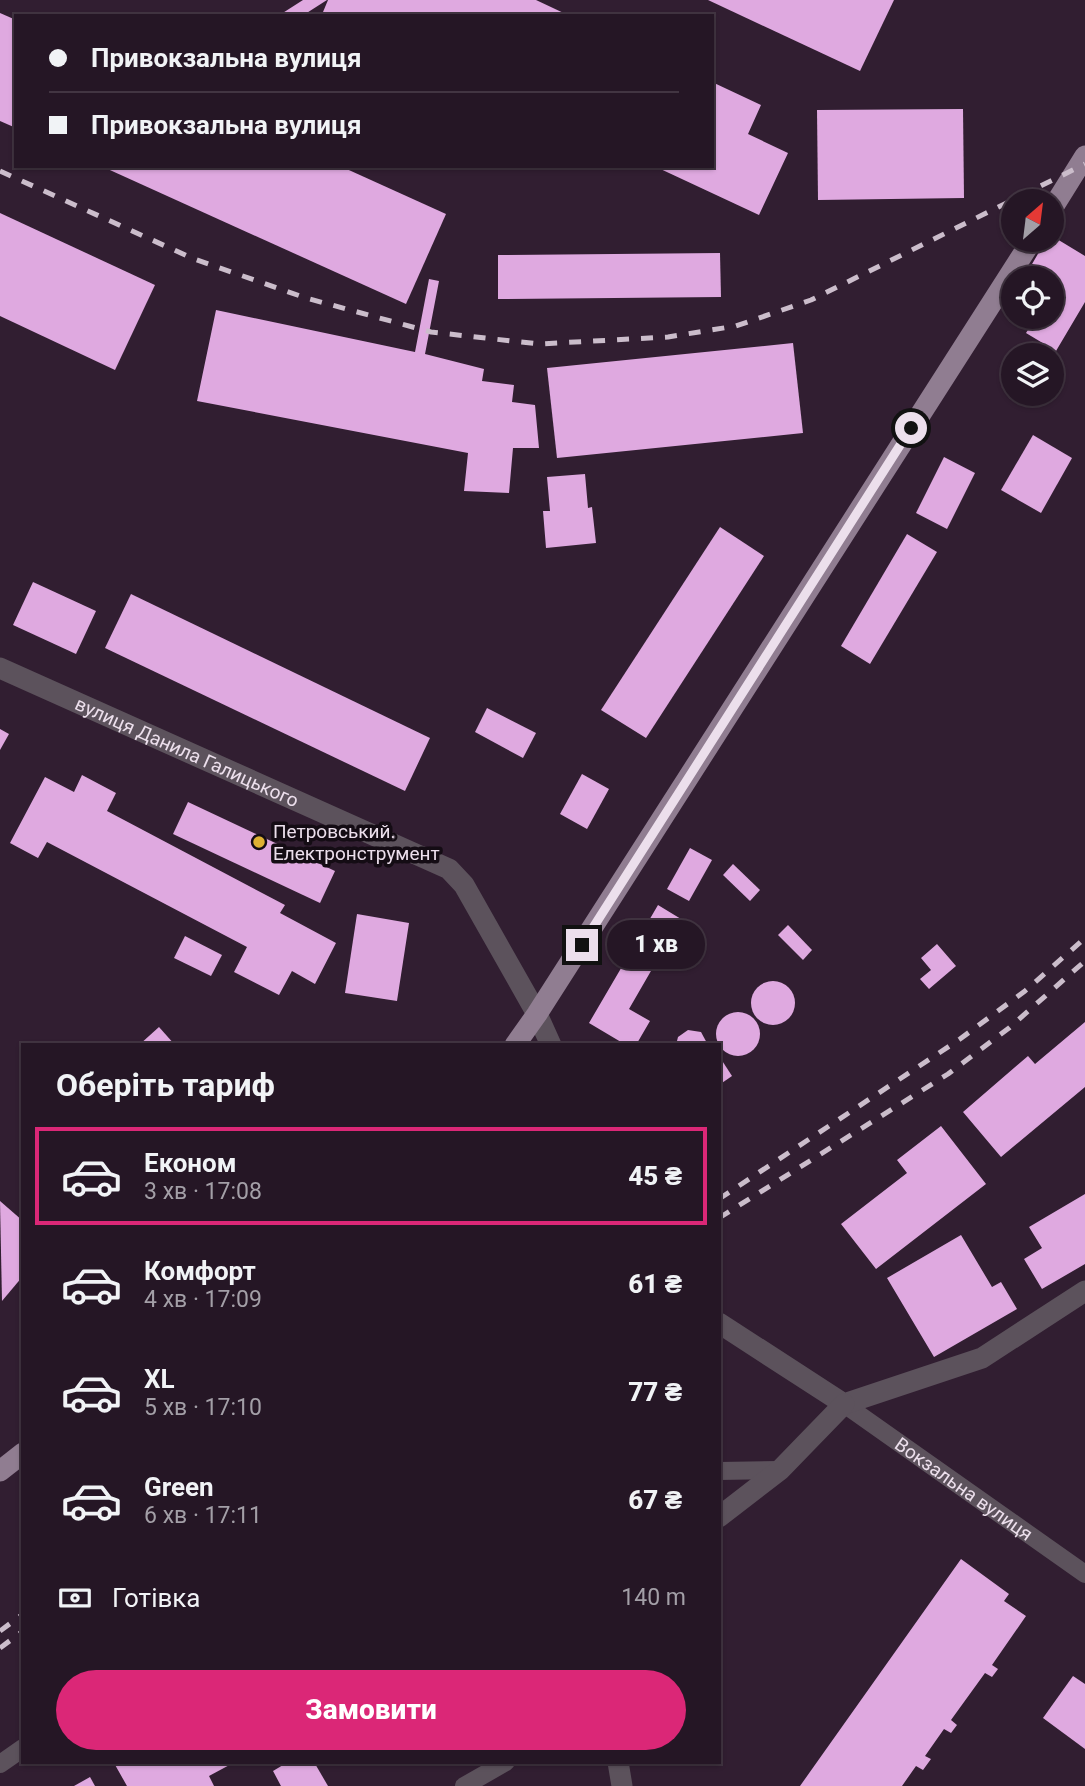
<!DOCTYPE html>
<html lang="uk">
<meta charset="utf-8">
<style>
:root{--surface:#251625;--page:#312332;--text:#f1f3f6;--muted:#a39fa7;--line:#423542;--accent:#db2777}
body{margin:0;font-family:Roboto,sans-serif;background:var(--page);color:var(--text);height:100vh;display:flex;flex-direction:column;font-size:26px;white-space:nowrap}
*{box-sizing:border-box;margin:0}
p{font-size:23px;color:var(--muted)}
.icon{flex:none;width:38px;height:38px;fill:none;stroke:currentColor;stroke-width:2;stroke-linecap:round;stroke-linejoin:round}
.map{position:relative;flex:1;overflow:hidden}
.side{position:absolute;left:21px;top:1043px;width:700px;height:721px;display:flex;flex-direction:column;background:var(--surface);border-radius:0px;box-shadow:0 2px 5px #0004,0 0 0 2px var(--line)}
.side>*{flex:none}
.top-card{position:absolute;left:14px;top:14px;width:700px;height:154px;border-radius:0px;box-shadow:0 2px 5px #0004,0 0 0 2px var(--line);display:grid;align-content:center;height:154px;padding:0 35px;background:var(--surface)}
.needle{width:46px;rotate:28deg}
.controls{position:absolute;left:1001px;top:189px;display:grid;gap:14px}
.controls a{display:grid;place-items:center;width:63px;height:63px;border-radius:50%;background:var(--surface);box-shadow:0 2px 5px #0004,0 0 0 2px var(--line);font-size:35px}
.end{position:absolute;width:32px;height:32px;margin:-16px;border:9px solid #ecdfec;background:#111;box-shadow:0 0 0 4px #111}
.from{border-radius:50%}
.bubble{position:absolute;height:49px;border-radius:24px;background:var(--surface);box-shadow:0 2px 5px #0004,0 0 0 2px var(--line);font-size:23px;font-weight:800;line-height:49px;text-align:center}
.top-card b{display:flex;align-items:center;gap:24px;height:66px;font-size:26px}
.top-card b+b{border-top:2px solid var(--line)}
.top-card i{width:18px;height:18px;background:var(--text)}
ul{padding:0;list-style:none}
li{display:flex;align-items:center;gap:21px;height:98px;margin:0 14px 10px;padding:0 21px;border:4px solid transparent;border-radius:0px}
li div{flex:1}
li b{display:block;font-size:26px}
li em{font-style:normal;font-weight:800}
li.on{border-color:var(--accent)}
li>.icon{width:63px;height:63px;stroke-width:1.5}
h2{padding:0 35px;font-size:32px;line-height:84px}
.pay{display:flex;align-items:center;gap:18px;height:77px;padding:0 35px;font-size:26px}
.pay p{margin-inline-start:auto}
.action{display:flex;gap:14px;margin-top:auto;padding:14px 35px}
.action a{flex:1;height:80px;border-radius:42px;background:var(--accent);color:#fff;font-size:28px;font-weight:800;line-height:80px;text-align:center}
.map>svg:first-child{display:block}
.building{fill:#dfa9e0}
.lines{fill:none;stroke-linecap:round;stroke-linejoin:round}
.service{stroke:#5c525c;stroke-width:18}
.minor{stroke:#5c525c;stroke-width:21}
.primary{stroke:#907d91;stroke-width:21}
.rail{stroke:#cbbdcb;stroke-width:5;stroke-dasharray:12 12;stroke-linecap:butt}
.route{stroke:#ecdfec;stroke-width:9}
.poi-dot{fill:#deb133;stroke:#140c14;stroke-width:2.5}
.labels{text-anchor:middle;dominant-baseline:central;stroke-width:7;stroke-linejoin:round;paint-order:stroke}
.street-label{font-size:19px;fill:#ecdfec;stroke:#140c14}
.poi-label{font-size:19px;fill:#ecdfec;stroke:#140c14;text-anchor:start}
</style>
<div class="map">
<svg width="1085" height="1786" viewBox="0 0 1085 1786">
<rect width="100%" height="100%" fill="#311e31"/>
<!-- building -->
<g class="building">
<polygon points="303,0 327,0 302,16 278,16"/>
<polygon points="328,0 536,0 570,16 331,16 323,12"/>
<polygon points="708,0 894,0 860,71"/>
<polygon points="0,13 16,20 16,128 0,121"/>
<polygon points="712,82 761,105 748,134 788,153 759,215 654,166 712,166"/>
<polygon points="963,109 964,198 818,200 817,110"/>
<polygon points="101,166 340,166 446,214 406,304"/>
<polygon points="0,213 155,285 115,370 0,316"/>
<polygon points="1052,236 1085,256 1085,302 1056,351 1026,333 1036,317 1052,317 1052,291 1054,287 1052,285 1052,278 1040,278 1028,271 1046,240 1052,240"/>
<polygon points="720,253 721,297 498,299 498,255"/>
<polygon points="429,279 439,281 425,354 484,369 482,381 514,385 512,402 535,405 539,448 513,448 509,493 464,491 468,453 197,401 216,310 415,352"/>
<polygon points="793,343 803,433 557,458 547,368"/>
<polygon points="1033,435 1072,458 1041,513 1001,490"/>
<polygon points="944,457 975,473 947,529 916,513"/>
<polygon points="585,474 588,508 592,507 596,543 546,548 543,511 550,511 547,477"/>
<polygon points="720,527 764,556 646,738 601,710"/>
<polygon points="907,534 937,552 870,664 841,646"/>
<polygon points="33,582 96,611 76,654 13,625"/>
<polygon points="131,594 430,738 405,791 105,648"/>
<polygon points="487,708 536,733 523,758 475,732"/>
<polygon points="0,729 9,734 0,750"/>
<polygon points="582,774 609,789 587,829 560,814"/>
<polygon points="82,775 116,793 107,811 285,905 280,913 336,943 315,984 292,971 279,995 234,972 247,947 47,842 38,858 10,843 45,777 74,792"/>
<polygon points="188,802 335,871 320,903 173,834"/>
<polygon points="690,848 712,860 689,901 667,889"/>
<polygon points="733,864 760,890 750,901 723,875"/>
<polygon points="658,905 681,919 629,1009 650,1021 636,1045 626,1045 589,1023"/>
<polygon points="357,914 409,923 397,1001 345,993"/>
<polygon points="788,925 812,950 803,960 778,935"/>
<polygon points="185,936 222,955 211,976 174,958"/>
<polygon points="937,944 956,966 929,989 920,979 931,970 921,958"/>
<circle cx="773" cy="1003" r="22"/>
<circle cx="738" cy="1034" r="22"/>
<polygon points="1085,1022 1085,1087 1001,1157 963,1112 1028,1056 1035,1064"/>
<polygon points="159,1027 175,1045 139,1045"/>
<polygon points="688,1030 701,1032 708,1045 676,1045 678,1037"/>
<polygon points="721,1059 732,1076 719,1085 719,1060"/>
<polygon points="941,1126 986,1184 876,1269 841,1224 907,1173 897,1160"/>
<polygon points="1085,1194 1085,1264 1042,1289 1024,1259 1042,1248 1029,1227"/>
<polygon points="0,1201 23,1221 23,1276 2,1301"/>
<polygon points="961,1235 992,1287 1001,1282 1017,1309 934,1357 887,1278"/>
<polygon points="961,1559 1009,1594 1004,1601 1026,1616 992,1665 998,1669 992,1677 985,1673 951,1720 957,1725 951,1733 944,1729 925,1756 931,1759 923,1770 916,1766 902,1786 800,1786"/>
<polygon points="1073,1676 1085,1684 1085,1749 1043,1718"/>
<polygon points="116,1762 235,1762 209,1776 214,1786 127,1786 114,1763"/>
<polygon points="288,1762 314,1762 328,1786 281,1786 273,1771"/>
<polygon points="90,1777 95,1786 74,1786"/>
</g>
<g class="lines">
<!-- service -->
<g class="service">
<path id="s1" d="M844 1404 1085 1574"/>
<polyline points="719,1471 780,1470"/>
<polyline points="0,1764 23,1748"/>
<polyline points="464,1786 506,1762"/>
</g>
<!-- minor -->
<g class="minor">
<path id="s2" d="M0 668 449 869 464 885 537 1014 551 1045"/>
<polyline points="719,1323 844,1404 982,1358 1085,1291"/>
<polyline points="719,1517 780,1470 844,1404"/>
<polyline points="618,1762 622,1786"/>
</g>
<!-- primary -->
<g class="primary">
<polyline points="1052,209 1085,156"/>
<polyline points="515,1045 537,1014 1032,240"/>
<polyline points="0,1471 23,1453"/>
</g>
<!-- rail -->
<g class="rail">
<polyline points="0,171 194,259 306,298 431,332 539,344 668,337 736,326 811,300 1085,164"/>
<polyline points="719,1199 960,1039 1025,991 1085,938"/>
<polyline points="719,1218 948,1074 1009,1028 1085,961"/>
<polyline points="0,1631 23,1614"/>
<polyline points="0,1648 23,1631"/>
</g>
</g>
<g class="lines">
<!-- route -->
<polyline class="route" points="582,945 911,428"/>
</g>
<!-- markers -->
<circle class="poi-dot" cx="259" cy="842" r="7"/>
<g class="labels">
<!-- street labels -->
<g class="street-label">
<text stroke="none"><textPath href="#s2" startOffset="205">вулиця Данила Галицького</textPath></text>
<text stroke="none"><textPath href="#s1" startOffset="147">Вокзальна вулиця</textPath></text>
</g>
<!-- poi labels -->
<g class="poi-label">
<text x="273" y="831">Петровський.<tspan x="273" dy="22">Електронструмент</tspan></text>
</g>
</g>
</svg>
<div class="controls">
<a><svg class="needle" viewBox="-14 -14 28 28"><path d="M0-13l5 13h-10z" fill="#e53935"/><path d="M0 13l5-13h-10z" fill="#a39fa7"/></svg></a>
<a><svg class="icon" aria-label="locate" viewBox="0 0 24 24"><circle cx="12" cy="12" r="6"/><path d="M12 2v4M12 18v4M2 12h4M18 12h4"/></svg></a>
<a><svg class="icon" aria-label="layers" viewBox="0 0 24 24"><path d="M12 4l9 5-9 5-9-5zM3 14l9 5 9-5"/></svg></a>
</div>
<i class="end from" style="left:911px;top:428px"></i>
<i class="end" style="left:582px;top:945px"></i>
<div class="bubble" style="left:607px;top:920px;width:98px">1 хв</div>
<div class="top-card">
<b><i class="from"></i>Привокзальна вулиця</b>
<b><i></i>Привокзальна вулиця</b>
</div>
<section class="side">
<h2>Оберіть тариф</h2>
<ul>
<li class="on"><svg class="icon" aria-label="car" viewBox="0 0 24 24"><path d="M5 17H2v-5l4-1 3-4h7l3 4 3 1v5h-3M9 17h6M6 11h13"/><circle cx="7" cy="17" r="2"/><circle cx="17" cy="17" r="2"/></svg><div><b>Економ</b><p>3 хв · 17:08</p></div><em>45 ₴</em></li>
<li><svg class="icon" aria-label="car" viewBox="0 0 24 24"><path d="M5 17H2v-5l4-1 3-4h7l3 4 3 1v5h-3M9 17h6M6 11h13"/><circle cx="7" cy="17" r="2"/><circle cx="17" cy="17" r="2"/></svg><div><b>Комфорт</b><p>4 хв · 17:09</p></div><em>61 ₴</em></li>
<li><svg class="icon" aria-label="car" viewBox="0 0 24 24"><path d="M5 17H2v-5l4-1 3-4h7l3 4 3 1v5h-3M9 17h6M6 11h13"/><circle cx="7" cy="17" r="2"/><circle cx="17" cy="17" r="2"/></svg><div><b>XL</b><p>5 хв · 17:10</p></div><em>77 ₴</em></li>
<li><svg class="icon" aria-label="car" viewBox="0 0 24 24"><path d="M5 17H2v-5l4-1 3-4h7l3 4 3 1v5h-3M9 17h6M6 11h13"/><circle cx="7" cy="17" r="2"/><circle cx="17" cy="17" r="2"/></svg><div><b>Green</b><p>6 хв · 17:11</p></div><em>67 ₴</em></li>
</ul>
<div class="pay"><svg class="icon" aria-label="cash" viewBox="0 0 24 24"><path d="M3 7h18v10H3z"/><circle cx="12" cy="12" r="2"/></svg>Готівка<p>140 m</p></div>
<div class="action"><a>Замовити</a></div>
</section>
</div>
